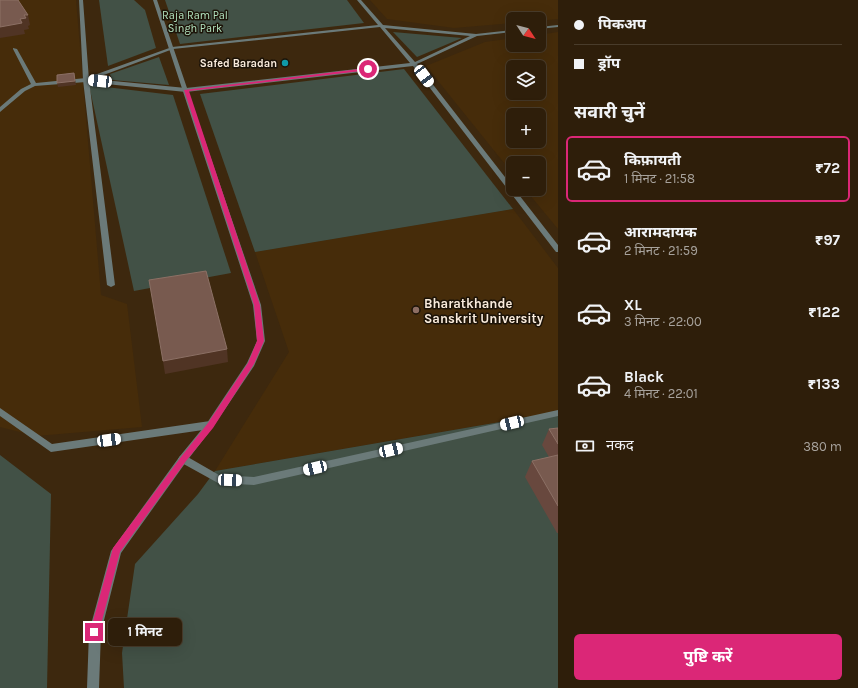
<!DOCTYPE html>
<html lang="hi">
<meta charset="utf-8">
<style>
:root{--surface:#2e1e0a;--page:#3a2b18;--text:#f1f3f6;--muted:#a7a29c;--line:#493c2b;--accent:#db2777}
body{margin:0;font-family:Karla,"Noto Sans Devanagari",sans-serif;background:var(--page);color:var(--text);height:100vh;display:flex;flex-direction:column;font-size:15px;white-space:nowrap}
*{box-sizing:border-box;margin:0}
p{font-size:13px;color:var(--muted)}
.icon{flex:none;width:22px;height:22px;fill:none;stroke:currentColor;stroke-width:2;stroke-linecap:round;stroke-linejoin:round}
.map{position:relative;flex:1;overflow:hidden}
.side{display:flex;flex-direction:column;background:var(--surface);width:300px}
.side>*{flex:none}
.hud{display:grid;align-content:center;height:88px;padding:0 16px;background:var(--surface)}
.needle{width:26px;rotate:126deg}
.fabs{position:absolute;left:506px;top:12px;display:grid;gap:8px}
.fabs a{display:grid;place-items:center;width:40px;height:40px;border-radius:6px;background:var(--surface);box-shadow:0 4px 16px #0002,0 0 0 1px var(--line);font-size:20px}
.end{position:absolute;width:18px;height:18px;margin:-9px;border:5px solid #db2777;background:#fff;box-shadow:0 0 0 2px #fff}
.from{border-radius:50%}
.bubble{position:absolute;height:28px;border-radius:6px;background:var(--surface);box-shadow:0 4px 16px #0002,0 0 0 1px var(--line);font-size:13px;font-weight:700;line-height:28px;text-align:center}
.car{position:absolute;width:12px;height:24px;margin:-12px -6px;border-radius:5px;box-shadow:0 0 3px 1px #0007;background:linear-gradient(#fff 24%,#345 0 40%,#fff 0 76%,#345 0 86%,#fff 0)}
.hud b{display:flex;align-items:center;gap:14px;height:38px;font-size:15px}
.hud b+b{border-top:1px solid var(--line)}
.hud i{width:10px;height:10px;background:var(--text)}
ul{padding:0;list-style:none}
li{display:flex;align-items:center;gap:12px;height:66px;margin:0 8px 6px;padding:0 8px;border:2px solid transparent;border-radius:6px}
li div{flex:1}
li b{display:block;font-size:15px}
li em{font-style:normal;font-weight:700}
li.on{border-color:var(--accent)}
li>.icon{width:36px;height:36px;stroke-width:1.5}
h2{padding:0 16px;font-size:18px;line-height:48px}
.pay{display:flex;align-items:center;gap:10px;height:44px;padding:0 16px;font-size:15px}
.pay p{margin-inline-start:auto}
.action{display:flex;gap:8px;margin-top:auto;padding:8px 16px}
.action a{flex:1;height:46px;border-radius:6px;background:var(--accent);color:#fff;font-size:16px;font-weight:700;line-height:46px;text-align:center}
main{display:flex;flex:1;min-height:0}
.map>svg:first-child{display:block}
.built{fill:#462c0a;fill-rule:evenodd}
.green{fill:#425146}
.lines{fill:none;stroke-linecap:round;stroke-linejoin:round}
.service{fill:#6b7a79;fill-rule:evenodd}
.minor{fill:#6b7a79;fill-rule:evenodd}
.tertiary{fill:#6b7a79;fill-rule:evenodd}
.wall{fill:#68483e}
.shaded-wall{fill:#503424}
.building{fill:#785a4f;stroke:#8c7065}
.route{fill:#db2777}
.culture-dot{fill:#0f9aa8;stroke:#1c1308;stroke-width:1.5}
.education-dot{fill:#8d6e63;stroke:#1c1308;stroke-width:1.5}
.labels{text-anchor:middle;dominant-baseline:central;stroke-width:3;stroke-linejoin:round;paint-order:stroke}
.far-park-label{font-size:11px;fill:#b3e4c0;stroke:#1c1308}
.far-poi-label{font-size:11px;font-weight:bold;fill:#f9ebdc;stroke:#1c1308;text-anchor:end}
.poi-label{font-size:13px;font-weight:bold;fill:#f9ebdc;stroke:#1c1308;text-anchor:start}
</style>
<main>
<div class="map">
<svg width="558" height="688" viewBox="0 0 558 688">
<rect width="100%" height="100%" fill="#3d280e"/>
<!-- built -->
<g class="built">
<polygon points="0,0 76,0 101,295 127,304 142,427 36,436 0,427"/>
<polygon points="370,0 558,0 558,19 539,21 539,19 513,19 513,23 454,28 387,19"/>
<path d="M558 32V229L525 189H539V163H513V174L426 66 485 42 513 38V45H539V35ZM513 67H539V93H513ZM513 115H539V141H513Z"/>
<polygon points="513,209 558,268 558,412 215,471 289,352 255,252"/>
</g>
<!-- green -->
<g class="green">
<polygon points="99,0 134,0 145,10 156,48 108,66"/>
<polygon points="165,0 347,0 364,23 180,44"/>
<polygon points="393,32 462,38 417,57"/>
<polygon points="159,57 169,85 112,80 110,74"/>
<polygon points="404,69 513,209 255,252 200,94"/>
<polygon points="89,85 173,95 231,273 134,291"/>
<polygon points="558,412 558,688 124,688 122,653 135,564 198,494 215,471"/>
<polygon points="0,455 51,494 47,688 0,688"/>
</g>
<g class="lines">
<!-- service -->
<polygon class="service" points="79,0 83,0 89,80 115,285 111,287 107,285 83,80"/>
<!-- minor -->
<g class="minor">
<path d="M357 0H361L383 25 476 34 513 30V32L477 36 417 64 558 245V252H556L413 66 186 92 86 82 35 86 25 91 0 112V107L21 89 31 84 13 49V48L17 49 36 83 86 78 172 47 378 25ZM380 27 410 63 186 88 93 79 173 49ZM385 28 470 36 415 62Z"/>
<polygon points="558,25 558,27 539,29 539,27"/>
<polygon points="0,408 52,444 210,421 213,423 214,425 213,427 210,429 51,452 0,416"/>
<polygon points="558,410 558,416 254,485 218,483 180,462 178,459 180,456 183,455 186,456 219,475 254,477"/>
</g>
<!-- tertiary -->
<polygon class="tertiary" points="153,0 157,0 261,305 265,341 254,366 213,427 186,462 121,553 101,632 99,688 87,688 89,632 111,551 180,456 207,423 247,363 257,341 253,305"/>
</g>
<!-- wall -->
<polygon class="wall" points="558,428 558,533 557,533 525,477 532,461 549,457 542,445 549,429"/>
<!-- shaded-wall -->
<g class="shaded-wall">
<polygon points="24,15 28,15 30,25 28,26 29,29 24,30 25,34 0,38 0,27"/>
<polygon points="74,73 76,85 58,87 57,83"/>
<polygon points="227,349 228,362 165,374 163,361"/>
</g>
<!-- building -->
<g class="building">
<polygon points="0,0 18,0 28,15 24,15 26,18 20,19 22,23 0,27"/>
<polygon points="74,73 75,81 57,83 57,75"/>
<polygon points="206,271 227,349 163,361 149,280"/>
<polygon points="558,428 558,444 549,429"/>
<polygon points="558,455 558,506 532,461"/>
</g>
<!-- route -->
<polygon class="route" points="368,68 370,70 189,91 260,305 264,341 254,364 213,428 186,461 120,552 99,632 98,635 94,636 91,635 90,632 113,548 181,457 208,423 248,363 257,341 254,305 184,90"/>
<!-- markers -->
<circle class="culture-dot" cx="285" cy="63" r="4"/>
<circle class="education-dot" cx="416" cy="310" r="4"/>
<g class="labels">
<!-- far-park labels -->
<g class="far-park-label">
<text x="195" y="15">Raja Ram Pal<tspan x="195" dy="13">Singh Park</tspan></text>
</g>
<!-- far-poi labels -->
<g class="far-poi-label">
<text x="277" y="63">Safed Baradan</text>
</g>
<!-- poi labels -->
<g class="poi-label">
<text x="424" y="303">Bharatkhande<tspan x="424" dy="15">Sanskrit University</tspan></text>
</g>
</g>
</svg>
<div class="fabs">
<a><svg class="needle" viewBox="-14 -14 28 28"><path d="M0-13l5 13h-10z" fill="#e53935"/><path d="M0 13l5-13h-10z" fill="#a7a29c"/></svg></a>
<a><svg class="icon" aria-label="layers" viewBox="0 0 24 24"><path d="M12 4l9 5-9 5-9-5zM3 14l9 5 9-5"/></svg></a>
<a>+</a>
<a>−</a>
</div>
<i class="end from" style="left:368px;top:69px"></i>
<i class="end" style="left:94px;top:632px"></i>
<div class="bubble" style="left:108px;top:618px;width:74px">1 मिनट</div>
<i class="car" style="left:424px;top:76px;rotate:143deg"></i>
<i class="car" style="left:100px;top:81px;rotate:276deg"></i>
<i class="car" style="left:512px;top:423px;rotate:257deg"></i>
<i class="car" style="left:109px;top:440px;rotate:82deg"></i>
<i class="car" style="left:391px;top:450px;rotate:77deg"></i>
<i class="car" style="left:315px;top:468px;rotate:257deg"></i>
<i class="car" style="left:230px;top:480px;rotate:92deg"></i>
</div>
<section class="side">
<div class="hud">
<b><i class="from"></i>पिकअप</b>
<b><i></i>ड्रॉप</b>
</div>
<h2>सवारी चुनें</h2>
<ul>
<li class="on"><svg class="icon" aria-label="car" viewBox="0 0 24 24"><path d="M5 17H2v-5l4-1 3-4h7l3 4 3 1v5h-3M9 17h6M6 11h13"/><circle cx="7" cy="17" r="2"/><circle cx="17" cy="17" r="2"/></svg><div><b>किफ़ायती</b><p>1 मिनट · 21:58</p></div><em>₹72</em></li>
<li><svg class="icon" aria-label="car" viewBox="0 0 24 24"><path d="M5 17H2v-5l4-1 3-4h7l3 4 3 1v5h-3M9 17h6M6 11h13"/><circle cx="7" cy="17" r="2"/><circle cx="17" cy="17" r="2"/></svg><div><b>आरामदायक</b><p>2 मिनट · 21:59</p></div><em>₹97</em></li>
<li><svg class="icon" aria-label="car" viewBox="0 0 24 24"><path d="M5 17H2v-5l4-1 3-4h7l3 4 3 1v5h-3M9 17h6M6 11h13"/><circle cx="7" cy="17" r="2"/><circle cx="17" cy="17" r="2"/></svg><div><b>XL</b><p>3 मिनट · 22:00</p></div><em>₹122</em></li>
<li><svg class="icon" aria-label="car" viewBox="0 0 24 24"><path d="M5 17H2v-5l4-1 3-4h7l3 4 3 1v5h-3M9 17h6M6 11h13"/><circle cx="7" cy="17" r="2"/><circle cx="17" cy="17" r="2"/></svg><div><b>Black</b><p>4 मिनट · 22:01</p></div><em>₹133</em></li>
</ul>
<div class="pay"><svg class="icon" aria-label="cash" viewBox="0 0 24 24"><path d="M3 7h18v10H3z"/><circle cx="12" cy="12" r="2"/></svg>नकद<p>380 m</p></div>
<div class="action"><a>पुष्टि करें</a></div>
</section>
</main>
